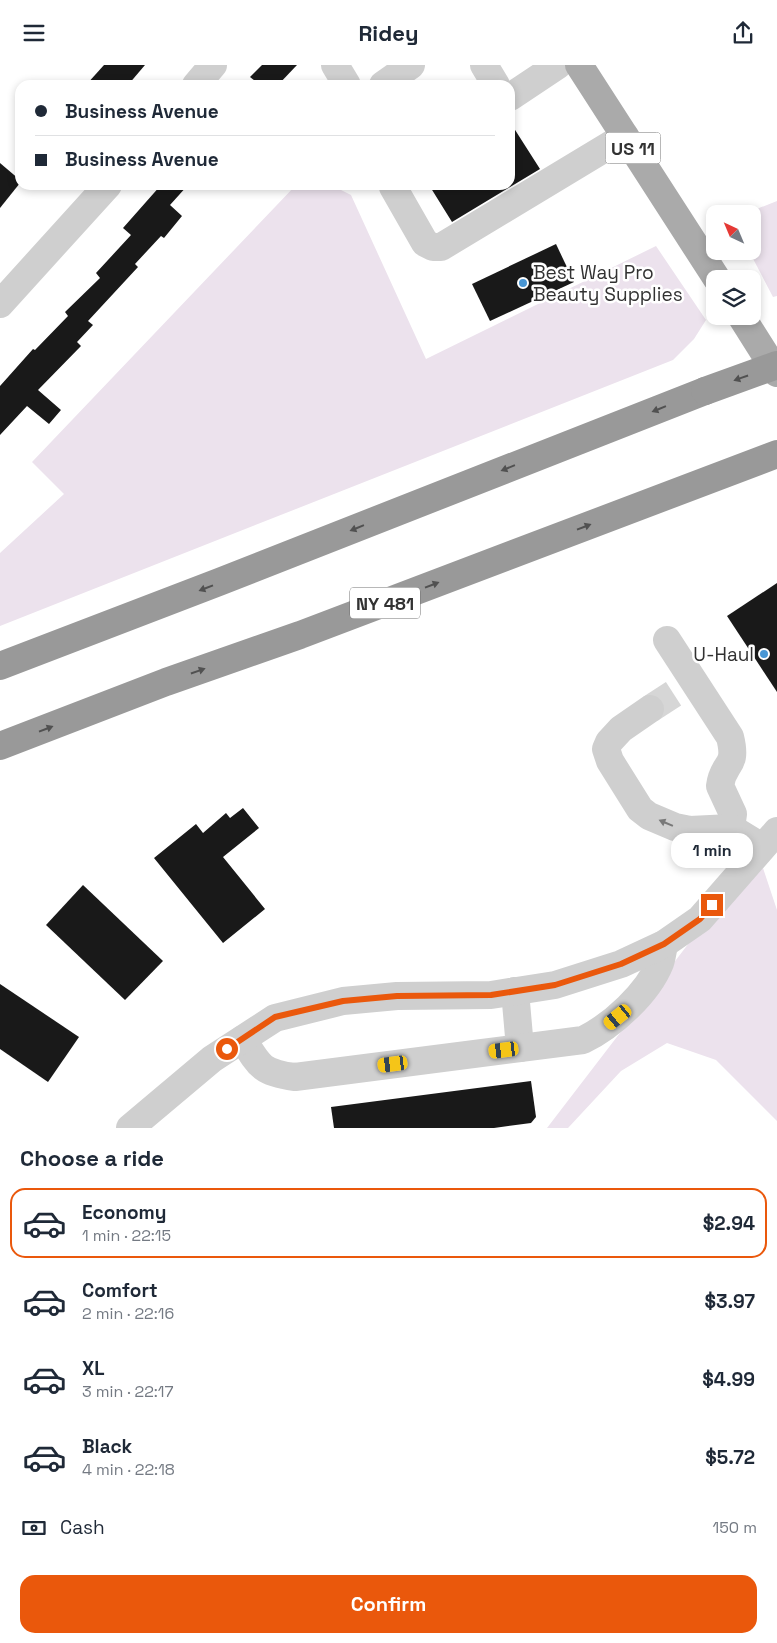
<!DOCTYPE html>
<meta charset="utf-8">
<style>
:root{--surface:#fff;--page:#f2f2f3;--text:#1f2937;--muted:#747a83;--line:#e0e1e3;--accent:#ea580c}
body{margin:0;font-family:"Space Grotesk",sans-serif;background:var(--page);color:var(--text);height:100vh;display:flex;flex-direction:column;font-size:19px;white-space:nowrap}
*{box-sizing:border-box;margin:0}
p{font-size:16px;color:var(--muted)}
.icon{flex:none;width:28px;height:28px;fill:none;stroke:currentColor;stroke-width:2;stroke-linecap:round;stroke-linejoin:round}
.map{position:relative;height:1063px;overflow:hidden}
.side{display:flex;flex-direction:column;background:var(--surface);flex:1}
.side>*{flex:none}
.banner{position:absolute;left:15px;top:15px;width:500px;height:110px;border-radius:15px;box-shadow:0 2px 8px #0003;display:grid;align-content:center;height:110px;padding:0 20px;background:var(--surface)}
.needle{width:32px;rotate:316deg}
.tools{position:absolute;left:706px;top:140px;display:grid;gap:10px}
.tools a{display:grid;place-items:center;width:55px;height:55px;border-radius:10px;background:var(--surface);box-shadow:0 2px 8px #0003;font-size:25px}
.end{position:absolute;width:22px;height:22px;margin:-11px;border:6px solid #ea580c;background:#fff;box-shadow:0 0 0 2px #fff}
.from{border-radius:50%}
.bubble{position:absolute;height:35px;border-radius:15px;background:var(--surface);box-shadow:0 2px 8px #0003;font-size:16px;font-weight:700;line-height:35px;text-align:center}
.car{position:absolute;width:15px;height:30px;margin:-15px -8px;border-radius:6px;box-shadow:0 0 4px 1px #0007;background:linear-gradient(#f5c518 24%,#345 0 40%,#f5c518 0 76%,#345 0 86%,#f5c518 0)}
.banner b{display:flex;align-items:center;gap:18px;height:48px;font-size:19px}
.banner b+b{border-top:1px solid var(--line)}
.banner i{width:12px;height:12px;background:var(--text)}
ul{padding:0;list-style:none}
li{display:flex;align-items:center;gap:15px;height:70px;margin:0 10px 8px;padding:0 10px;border:2px solid transparent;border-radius:15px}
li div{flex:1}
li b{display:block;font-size:19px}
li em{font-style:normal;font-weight:700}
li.current{border-color:var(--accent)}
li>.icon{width:45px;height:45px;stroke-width:1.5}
h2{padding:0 20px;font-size:22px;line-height:60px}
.pay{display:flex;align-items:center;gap:12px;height:55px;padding:0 20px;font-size:19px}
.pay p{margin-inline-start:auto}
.action{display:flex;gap:10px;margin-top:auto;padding:10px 20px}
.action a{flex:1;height:58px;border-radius:15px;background:var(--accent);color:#fff;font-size:20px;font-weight:700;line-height:58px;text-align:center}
header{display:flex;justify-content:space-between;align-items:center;height:65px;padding:0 20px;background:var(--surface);font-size:22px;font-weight:700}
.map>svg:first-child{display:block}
.green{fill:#ece2ed}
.building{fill:#191919}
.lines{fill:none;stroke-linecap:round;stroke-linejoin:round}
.minor-tunnel{stroke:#d6d6d6;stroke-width:28;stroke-dasharray:28 14;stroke-linecap:butt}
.minor{stroke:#cfcfcf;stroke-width:28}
.major{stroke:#aaa;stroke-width:28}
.highway{stroke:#999;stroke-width:28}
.highway-bridge{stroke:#999;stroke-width:28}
.oneway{fill:#515151}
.oneway2{fill:#797979}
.route{stroke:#ea580c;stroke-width:6}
.poi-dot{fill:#4896d4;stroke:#fff;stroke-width:2}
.labels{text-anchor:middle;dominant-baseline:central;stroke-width:5;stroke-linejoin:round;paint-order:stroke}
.shield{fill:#fff;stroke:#707070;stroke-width:1}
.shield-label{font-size:18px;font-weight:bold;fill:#323232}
.poi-label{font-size:19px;fill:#323232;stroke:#fff;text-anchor:start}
</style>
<header><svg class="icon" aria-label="menu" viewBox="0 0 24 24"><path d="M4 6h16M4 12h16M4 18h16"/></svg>Ridey<svg class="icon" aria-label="share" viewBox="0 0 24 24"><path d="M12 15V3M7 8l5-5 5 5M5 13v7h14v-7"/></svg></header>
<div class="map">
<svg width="777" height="1063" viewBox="0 0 777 1063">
<rect width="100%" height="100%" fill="#fff"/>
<!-- green -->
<g class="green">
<polygon points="296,120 331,120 351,130 426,294 656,181 706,255 694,274 673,295 0,561 0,488 64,429 32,397"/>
<polygon points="777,136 777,231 773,232 749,186 752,186 752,149 744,149"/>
<polygon points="758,788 777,845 777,1056 716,995 667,978 621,1006 568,1063 547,1063"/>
</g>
<!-- building -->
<g class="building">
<polygon points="104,0 145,0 128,20 86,20"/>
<polygon points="262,0 297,0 278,20 260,20 250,12"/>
<polygon points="510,57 540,104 452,157 429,120 510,120"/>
<polygon points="0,98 20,115 20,118 0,143"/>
<polygon points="161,120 188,120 170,140 182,151 164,173 161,171 135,199 138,202 88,256 93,260 77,277 81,281 38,325 61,345 49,359 27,341 0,370 0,321 33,284 35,285 68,251 65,247 100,213 96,208 131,170 123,163"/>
<polygon points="556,179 574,217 490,256 472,219"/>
<polygon points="777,518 777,627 727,551"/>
<polygon points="243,743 259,763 223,792 265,844 223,878 154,793 196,759 203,768 226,748 230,753"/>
<polygon points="83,820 163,896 125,935 46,860"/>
<polygon points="0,919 79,972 48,1017 0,984"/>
<polygon points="531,1016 536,1052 531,1058 494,1063 334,1063 331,1042"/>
</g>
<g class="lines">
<!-- minor-tunnel -->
<polyline class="minor-tunnel" points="650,644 681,624"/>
<!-- minor -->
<g class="minor">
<polyline points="335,0 347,20"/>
<polyline points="484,0 496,20"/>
<polyline points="196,20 213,0"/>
<polyline points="383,20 411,0"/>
<polyline points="510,32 558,0"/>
<polyline points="393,120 393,122 425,178 433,182 441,182 625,71"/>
<polyline points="0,239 108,120"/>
<path d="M667 575 730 672C738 704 723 696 720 721L733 749 731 763"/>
<polyline points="650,644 621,664 609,677 606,684 610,696 640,744 649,751 675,762 690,765 731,763 762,782"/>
<polyline points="515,926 520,983"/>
<path d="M243 974C259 1001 262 1008 295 1012L583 975C612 961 648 928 660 898 662 892 663 885 664 879"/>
<polyline points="130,1063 212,994 275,953 343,936 397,931 491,930 555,920 621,899 664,879 700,854 777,766"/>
</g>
<!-- major -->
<g class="major">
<polyline points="579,0 717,214"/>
<polyline points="741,251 777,308"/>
</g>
<!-- highway -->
<g class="highway">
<polyline points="0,601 219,517 705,326"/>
<polyline points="0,681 166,617 300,570 777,389"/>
</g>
<!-- highway-bridge -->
<polyline class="highway-bridge" points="705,326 777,300"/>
</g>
<!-- one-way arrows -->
<defs><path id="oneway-solid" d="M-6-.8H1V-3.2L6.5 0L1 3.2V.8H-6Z" transform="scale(1.25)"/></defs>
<g class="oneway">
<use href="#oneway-solid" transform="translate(741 313) rotate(161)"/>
<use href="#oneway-solid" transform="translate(659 344) rotate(158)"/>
<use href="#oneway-solid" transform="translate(508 403) rotate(158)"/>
<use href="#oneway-solid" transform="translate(584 462) rotate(-21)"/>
<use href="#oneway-solid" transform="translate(357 463) rotate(158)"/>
<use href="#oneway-solid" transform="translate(432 520) rotate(-21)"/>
<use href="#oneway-solid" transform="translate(206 523) rotate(159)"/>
<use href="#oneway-solid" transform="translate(198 606) rotate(-19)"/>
<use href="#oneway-solid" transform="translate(46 664) rotate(-21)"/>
</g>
<use class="oneway2" href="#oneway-solid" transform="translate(666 758) rotate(-157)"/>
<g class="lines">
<!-- route -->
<polyline class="route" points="227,984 275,952 343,936 397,931 491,930 555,920 621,899 664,879 700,854 712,840"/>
</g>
<!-- markers -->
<g class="poi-dot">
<circle cx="523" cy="218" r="5"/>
<circle cx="764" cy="589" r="5"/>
</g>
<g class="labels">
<!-- shield labels -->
<g class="shield">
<rect x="605.5" y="67.5" width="55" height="31" rx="4"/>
<rect x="350" y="522.5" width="70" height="31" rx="4"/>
</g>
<g class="shield-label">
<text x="633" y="83">US 11</text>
<text x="385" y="538">NY 481</text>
</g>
<!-- poi labels -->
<g class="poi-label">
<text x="533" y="207">Best Way Pro<tspan x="533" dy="22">Beauty Supplies</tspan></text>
<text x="754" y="589" text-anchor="end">U-Haul</text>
</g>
</g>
</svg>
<div class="tools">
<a><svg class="needle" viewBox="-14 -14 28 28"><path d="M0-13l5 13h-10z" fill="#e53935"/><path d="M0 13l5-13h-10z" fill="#747a83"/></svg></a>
<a><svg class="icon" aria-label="layers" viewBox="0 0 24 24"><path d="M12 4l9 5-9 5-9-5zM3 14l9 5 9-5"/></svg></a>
</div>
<i class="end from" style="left:227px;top:984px"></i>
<i class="end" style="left:712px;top:840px"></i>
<div class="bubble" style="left:671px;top:768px;width:82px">1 min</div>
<i class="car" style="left:618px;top:952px;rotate:231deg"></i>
<i class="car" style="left:504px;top:985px;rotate:263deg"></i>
<i class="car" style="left:393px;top:999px;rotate:263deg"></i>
<div class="banner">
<b><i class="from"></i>Business Avenue</b>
<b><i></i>Business Avenue</b>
</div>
</div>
<section class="side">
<h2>Choose a ride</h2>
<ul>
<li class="current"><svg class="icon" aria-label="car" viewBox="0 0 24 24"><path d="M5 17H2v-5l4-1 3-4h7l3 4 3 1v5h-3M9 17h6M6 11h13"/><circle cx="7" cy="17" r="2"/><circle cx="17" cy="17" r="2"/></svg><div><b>Economy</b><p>1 min · 22:15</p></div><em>$2.94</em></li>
<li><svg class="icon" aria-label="car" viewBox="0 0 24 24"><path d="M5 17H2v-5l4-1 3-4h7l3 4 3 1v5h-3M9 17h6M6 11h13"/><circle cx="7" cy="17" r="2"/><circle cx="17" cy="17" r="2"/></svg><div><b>Comfort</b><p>2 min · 22:16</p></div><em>$3.97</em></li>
<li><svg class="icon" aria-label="car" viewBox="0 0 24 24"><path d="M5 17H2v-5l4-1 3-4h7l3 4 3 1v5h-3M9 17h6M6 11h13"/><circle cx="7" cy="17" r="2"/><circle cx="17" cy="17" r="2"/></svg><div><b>XL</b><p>3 min · 22:17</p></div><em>$4.99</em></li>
<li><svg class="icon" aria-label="car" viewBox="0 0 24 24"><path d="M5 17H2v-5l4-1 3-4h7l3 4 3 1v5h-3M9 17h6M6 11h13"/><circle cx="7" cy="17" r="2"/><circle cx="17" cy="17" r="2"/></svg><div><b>Black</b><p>4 min · 22:18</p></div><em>$5.72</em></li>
</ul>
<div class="pay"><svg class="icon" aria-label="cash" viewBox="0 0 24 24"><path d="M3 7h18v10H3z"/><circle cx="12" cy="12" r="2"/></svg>Cash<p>150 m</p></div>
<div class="action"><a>Confirm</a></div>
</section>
